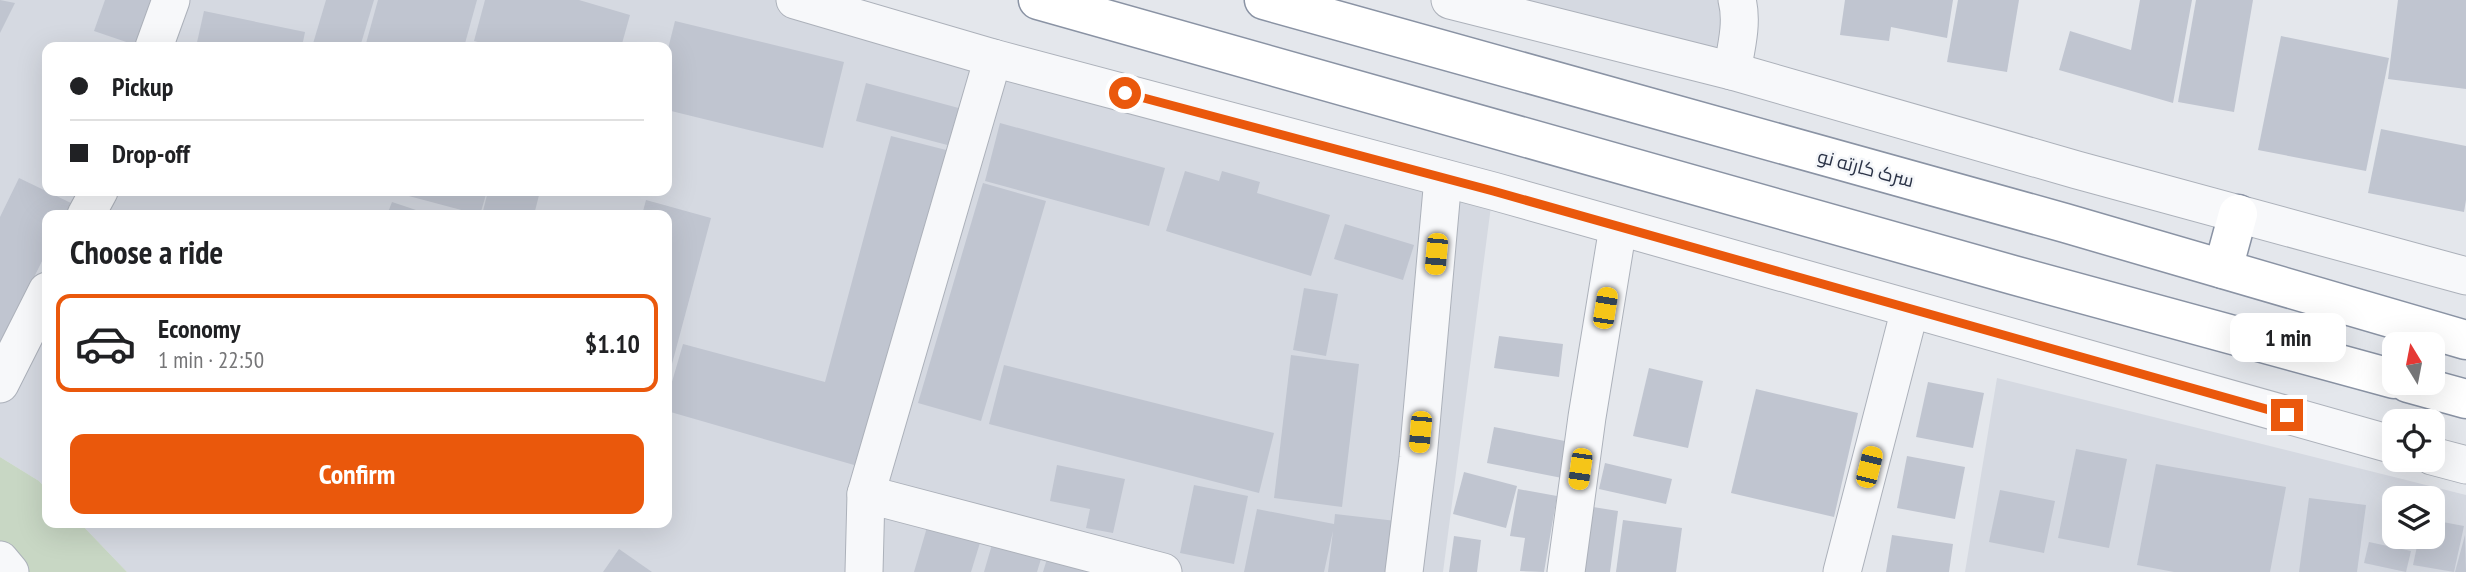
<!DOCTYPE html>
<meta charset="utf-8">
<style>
:root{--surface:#fff;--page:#f6f6f6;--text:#202124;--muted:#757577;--line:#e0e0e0;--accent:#ea580c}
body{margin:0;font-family:"PT Sans Narrow",Cairo,sans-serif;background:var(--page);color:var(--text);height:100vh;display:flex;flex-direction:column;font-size:26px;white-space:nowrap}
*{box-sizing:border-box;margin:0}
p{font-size:23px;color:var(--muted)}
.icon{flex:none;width:38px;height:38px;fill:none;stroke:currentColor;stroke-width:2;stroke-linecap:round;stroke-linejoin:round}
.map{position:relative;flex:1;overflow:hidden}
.details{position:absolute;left:42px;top:210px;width:630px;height:318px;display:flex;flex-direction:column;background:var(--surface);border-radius:14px;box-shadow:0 7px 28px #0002}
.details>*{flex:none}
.hud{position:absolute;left:42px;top:42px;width:630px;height:154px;border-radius:14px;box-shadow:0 7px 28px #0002;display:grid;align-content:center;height:154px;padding:0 28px;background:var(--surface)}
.needle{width:46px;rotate:350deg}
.controls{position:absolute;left:2382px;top:332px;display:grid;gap:14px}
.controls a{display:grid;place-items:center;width:63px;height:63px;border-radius:14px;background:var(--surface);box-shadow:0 7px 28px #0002;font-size:35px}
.end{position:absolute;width:32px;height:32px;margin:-16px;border:9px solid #ea580c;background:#fff;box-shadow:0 0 0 4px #fff}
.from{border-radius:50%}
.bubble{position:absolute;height:49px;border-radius:14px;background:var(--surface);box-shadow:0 7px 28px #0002;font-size:23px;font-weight:600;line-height:49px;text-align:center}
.car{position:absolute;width:21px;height:42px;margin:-21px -10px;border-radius:9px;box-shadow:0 0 5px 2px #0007;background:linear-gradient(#f5c518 24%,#345 0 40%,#f5c518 0 76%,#345 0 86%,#f5c518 0)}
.hud b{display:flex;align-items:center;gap:24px;height:66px;font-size:26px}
.hud b+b{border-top:2px solid var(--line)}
.hud i{width:18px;height:18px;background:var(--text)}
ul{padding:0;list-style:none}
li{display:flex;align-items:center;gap:21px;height:98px;margin:0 14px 10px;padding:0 14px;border:4px solid transparent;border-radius:14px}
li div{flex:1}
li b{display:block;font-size:26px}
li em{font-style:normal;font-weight:600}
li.on{border-color:var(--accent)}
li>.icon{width:63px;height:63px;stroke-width:1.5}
h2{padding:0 28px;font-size:32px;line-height:84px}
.action{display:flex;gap:14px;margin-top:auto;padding:14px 28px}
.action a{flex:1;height:80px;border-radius:14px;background:var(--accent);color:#fff;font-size:28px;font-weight:600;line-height:80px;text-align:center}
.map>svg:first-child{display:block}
.built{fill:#d5d9e1;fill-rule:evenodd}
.green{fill:#c8d7c4}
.building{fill:#c0c5d0}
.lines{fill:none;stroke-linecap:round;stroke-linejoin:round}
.minor-casing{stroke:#acb1ba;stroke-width:39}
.highway-casing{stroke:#8a93a4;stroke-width:41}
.minor{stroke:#f7f8fa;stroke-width:37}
.highway{stroke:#fff;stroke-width:38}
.route{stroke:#ea580c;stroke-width:9}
.labels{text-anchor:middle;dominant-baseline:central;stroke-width:5;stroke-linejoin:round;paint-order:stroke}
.street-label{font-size:19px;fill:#2a3246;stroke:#f4f6f9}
</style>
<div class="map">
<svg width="2466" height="572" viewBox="0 0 2466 572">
<rect width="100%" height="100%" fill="#e4e7ec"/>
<!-- built -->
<g class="built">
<path d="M0 0H795L1493 191 1443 572H127L80 523H667V215H47V490L39 481 0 457ZM47 47H667V191H47Z"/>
<polygon points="1450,0 1737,0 1732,71"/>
<path d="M1997 378 2466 495V572H1965ZM2394 499H2432V537H2394Z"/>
</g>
<!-- green -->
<polygon class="green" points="0,457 39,481 47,490 47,523 80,523 127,572 0,572"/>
<!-- building -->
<g class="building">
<polygon points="0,0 15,3 0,33"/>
<polygon points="105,0 155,0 138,46 94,31"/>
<polygon points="326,0 374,0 360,47 312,47"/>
<polygon points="378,0 477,0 464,47 365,47"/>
<polygon points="485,0 579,0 630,15 621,47 496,47 474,41"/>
<polygon points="1845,0 1953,0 1947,38 1891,27 1889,41 1840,35"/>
<polygon points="1958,0 2019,0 2007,72 1947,62"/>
<polygon points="2140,0 2192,0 2173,103 2059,70 2070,31 2131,50"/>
<polygon points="2196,0 2253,0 2234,112 2178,102"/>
<polygon points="2398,0 2466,0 2466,89 2388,79"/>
<polygon points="204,11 305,32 302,47 196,47"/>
<polygon points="675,21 844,62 823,148 667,110 667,53"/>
<polygon points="2281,36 2389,58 2366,171 2258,150"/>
<polygon points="866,83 966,110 955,147 856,121"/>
<polygon points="1000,123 1165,168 1149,226 985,181"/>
<polygon points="2381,129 2466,146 2466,200 2464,212 2368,193"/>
<polygon points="891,136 954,152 868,469 667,411 667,399 683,344 825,382"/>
<polygon points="1185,171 1219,181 1222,171 1260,182 1257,193 1330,215 1311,276 1166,231"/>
<polygon points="19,178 71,203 65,215 47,215 47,251 0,346 0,217"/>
<polygon points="983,183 1046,201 981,421 918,403"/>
<polygon points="390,191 487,191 480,215"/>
<polygon points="488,191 540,191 534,215 482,215"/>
<polygon points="646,200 711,218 668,379 667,215 642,215"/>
<polygon points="392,202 431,215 387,215"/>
<polygon points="1345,224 1414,245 1403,280 1334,259"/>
<polygon points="1304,288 1338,294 1326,356 1293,350"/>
<polygon points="1499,336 1563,344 1559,377 1494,368"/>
<polygon points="1291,355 1359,364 1342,507 1274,498"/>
<polygon points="1004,365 1274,433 1259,493 989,424"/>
<polygon points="1649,368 1703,381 1688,448 1633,436"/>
<polygon points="1928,382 1984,393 1973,448 1916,437"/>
<polygon points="1756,389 1858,413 1834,517 1731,493"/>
<polygon points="1494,427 1570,442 1562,478 1487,463"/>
<polygon points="2076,449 2127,459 2109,548 2058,538"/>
<polygon points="1907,456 1965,467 1955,519 1897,508"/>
<polygon points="1605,463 1672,479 1666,504 1599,489"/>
<polygon points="2156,464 2286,487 2270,572 2174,572 2137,565"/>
<polygon points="1057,465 1125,479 1113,533 1086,528 1090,509 1050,501"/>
<polygon points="1464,472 1517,486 1506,528 1453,514"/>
<polygon points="1194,485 1248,496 1234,564 1180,553"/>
<polygon points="1518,489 1557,496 1544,572 1520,571 1525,538 1510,536"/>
<polygon points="2000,490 2055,501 2044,553 1989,542"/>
<polygon points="2309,498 2366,505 2357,572 2299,572"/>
<polygon points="1593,507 1618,511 1610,572 1583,572"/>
<polygon points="1257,509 1334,524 1335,514 1405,522 1398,572 1328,572 1333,531 1324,572 1244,572"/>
<polygon points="930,517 983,533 971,572 914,572"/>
<polygon points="1623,520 1682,528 1676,572 1616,572"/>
<polygon points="2432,520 2464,526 2454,572 2413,565 2419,537 2432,537"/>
<polygon points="995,534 1044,549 1037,572 984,572"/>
<polygon points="1892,535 1953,544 1949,572 1886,572"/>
<polygon points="2465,535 2466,572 2455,572"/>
<polygon points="1454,536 1481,540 1477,572 1449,572"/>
<polygon points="2369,542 2411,551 2406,572 2364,563"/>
<polygon points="619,549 652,572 603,572"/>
<polygon points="1050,549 1093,562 1089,572 1043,572"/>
</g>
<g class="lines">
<defs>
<g id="minor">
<polyline points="795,0 993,58 1493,191 2394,445"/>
<polyline points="1450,0 1732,71 2077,170 2466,276"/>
<polyline points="154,47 171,0"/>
<path d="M1732 71C1736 49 1743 22 1737 0"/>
<polyline points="86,215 99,191"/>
<polyline points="0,384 47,291"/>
<polyline points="2432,456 2466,465"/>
<polyline points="866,494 1163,572"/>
<polyline points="0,560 10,572"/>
<polyline points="864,572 866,494 993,58"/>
<polyline points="1404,572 1418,458 1443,178"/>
<polyline points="1566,572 1587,417 1618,227"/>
<polyline points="1842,572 1910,309"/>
</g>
<g id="highway">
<polyline points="1038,0 2013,275 2394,379"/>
<polyline points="1264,0 2065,223 2466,340"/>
<polyline points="2223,269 2238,214"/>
<polyline points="2408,383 2466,399"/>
</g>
</defs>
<!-- minor casing -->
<use href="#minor" class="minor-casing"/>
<!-- highway casing -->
<use href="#highway" class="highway-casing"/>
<!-- minor -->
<use href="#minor" class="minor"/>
<!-- highway -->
<use href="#highway" class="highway"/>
</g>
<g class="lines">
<!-- route -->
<polyline class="route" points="1125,93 1493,191 2287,415"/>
</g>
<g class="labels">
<!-- street labels -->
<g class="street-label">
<text transform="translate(1866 168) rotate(15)">سرک کارته نو</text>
</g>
</g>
</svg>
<div class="controls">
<a><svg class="needle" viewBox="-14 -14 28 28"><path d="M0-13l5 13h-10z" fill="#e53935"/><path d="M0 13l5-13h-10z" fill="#757577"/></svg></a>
<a><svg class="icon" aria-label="locate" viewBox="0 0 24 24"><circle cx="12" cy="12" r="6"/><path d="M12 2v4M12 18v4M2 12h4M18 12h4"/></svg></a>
<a><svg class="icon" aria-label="layers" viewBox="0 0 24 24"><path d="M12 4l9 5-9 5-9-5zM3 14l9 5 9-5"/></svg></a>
</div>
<i class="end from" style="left:1125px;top:93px"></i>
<i class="end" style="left:2287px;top:415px"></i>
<div class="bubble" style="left:2230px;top:313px;width:116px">1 min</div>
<i class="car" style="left:1436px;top:254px;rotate:185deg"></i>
<i class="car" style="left:1605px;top:308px;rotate:9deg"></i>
<i class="car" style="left:1420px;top:432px;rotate:185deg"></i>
<i class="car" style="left:1869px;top:467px;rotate:14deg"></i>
<i class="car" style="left:1580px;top:469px;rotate:188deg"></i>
<div class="hud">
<b><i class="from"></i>Pickup</b>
<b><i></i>Drop-off</b>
</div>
<section class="details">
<h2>Choose a ride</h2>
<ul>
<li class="on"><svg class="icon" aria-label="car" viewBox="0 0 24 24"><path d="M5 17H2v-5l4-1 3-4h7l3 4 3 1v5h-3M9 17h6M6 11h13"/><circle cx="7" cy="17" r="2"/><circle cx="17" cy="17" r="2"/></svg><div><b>Economy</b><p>1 min · 22:50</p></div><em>$1.10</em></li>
</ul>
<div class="action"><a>Confirm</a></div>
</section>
</div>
